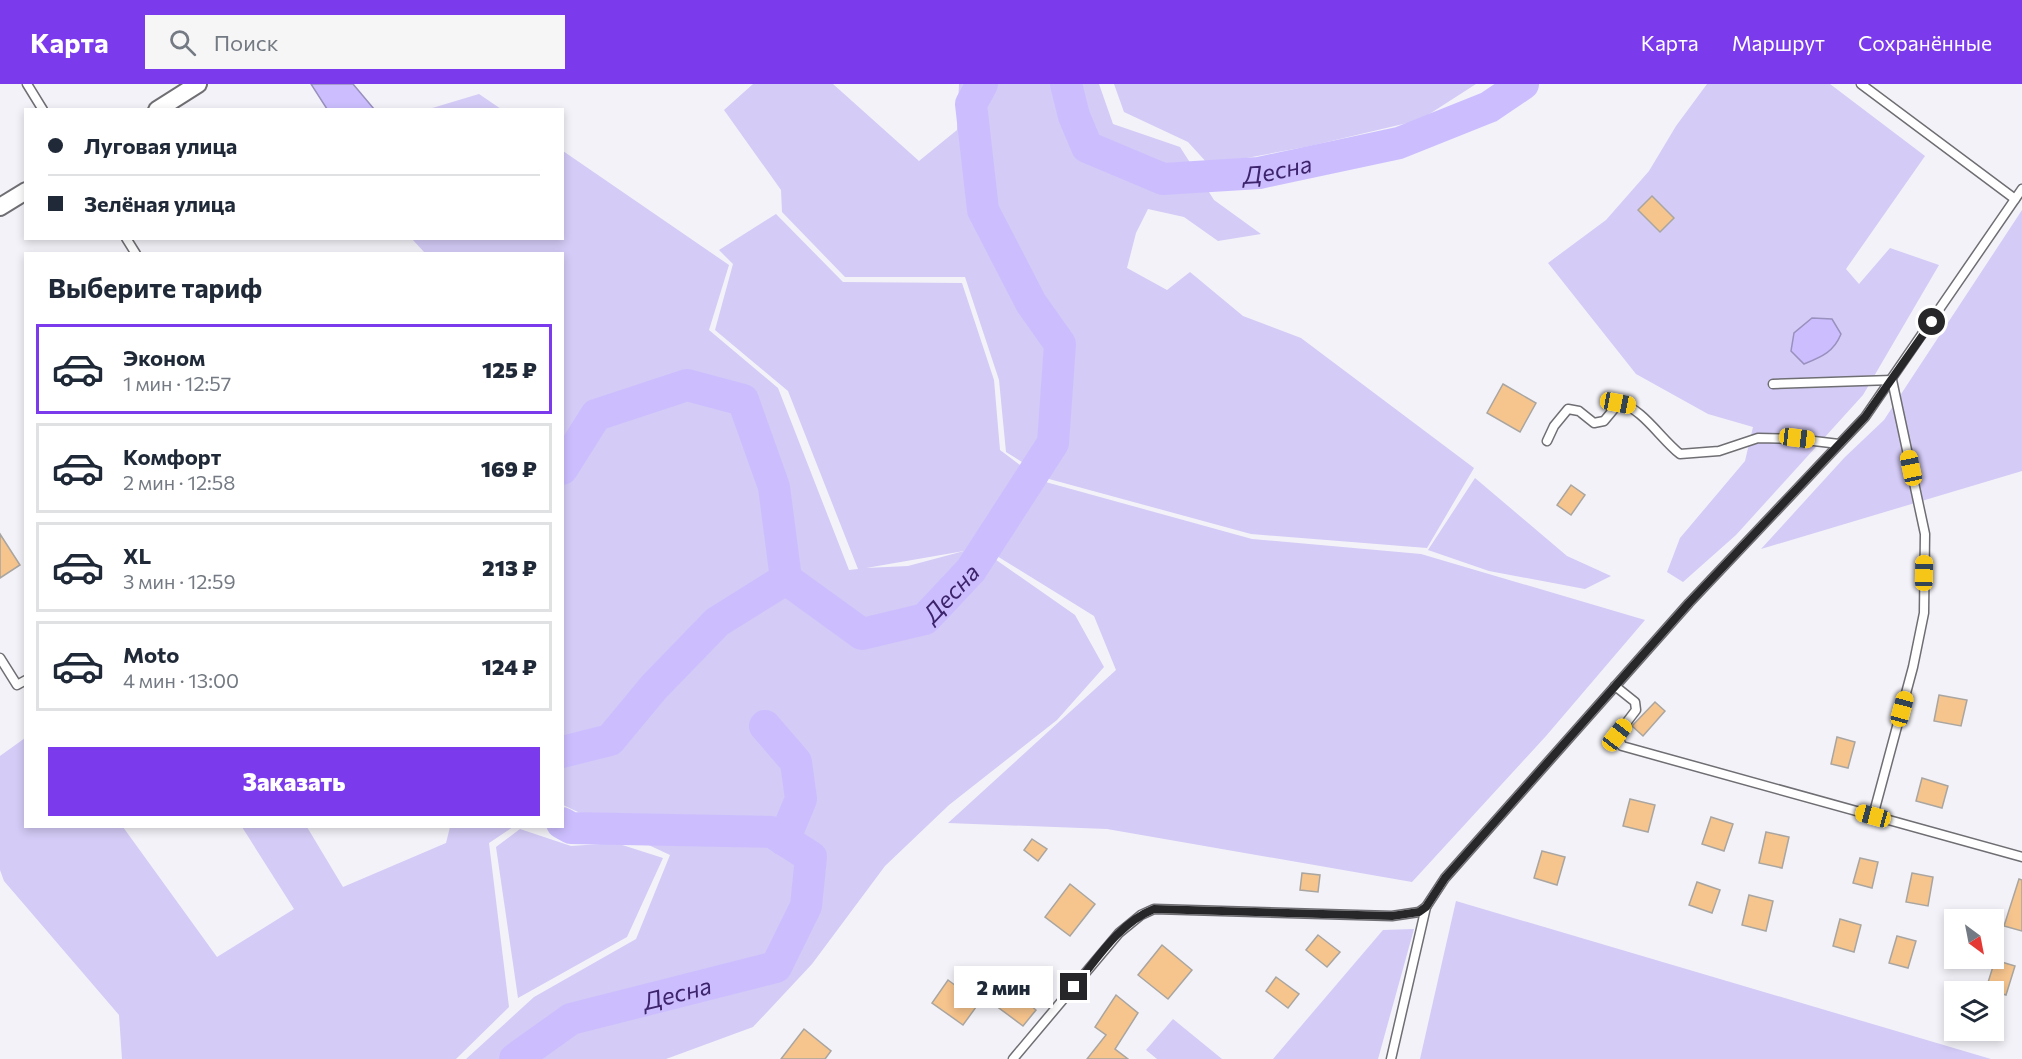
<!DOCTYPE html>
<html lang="ru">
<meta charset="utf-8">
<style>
:root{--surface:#fff;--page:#f6f6f7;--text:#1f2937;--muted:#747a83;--line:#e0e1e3;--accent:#7c3aed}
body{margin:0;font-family:Commissioner,sans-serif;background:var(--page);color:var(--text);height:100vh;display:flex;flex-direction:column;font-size:22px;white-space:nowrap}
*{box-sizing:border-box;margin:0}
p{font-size:20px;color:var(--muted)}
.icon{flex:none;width:33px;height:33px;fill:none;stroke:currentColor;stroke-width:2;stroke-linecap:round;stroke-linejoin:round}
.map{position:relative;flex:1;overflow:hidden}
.panel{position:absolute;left:24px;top:168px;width:540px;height:576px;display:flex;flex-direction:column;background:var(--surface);border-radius:0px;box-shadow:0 3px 9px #0003}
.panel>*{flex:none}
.top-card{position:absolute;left:24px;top:24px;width:540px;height:132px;border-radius:0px;box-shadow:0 3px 9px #0003;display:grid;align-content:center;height:132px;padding:0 24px;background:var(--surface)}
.needle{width:39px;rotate:148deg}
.tools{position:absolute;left:1944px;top:825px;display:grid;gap:12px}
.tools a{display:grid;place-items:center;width:60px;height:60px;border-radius:0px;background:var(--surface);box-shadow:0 3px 9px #0003;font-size:30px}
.end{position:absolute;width:27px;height:27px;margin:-14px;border:8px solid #272629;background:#fff;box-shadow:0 0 0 3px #fff}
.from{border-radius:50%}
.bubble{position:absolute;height:42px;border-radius:0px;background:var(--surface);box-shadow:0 3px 9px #0003;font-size:20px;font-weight:800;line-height:42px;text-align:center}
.car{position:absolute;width:18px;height:36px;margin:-18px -9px;border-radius:8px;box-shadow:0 0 4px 2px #0007;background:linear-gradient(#f5c518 24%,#345 0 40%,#f5c518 0 76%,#345 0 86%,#f5c518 0)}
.top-card b{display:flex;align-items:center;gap:21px;height:57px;font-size:22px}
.top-card b+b{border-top:2px solid var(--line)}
.top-card i{width:15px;height:15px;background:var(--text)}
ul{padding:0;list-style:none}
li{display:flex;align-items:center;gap:18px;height:90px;margin:0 12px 9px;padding:0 12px;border:3px solid var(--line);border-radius:0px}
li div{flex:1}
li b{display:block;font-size:22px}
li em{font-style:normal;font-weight:800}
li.selected{border-color:var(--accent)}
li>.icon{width:54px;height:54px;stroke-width:1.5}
h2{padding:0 24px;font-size:27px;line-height:72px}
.cta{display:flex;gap:12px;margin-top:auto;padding:12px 24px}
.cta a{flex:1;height:69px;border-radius:0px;background:var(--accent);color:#fff;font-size:24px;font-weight:800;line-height:69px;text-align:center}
header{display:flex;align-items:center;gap:36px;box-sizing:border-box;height:84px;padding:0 30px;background:var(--accent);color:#fff}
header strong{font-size:28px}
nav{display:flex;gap:33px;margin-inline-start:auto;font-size:21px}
.search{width:420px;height:54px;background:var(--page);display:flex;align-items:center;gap:15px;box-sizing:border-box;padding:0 21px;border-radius:0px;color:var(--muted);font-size:22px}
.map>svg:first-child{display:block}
.green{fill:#d4cbf6;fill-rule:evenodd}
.water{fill:#ccbefe;stroke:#9a90be;stroke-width:1.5}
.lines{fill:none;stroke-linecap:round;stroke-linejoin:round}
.river{stroke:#ccbefe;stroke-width:32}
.building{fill:#f6c48d;stroke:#a9a5a0;stroke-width:1.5}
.lane-casing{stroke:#6f6e73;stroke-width:11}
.street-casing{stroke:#6f6e73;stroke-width:20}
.lane{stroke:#fff;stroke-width:8}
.street{stroke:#fff;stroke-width:16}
.route{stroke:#272629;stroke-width:8}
.labels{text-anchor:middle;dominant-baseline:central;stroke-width:5;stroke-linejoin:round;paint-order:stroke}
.water-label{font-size:24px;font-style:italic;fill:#3d246d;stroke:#fff}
</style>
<header>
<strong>Карта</strong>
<div class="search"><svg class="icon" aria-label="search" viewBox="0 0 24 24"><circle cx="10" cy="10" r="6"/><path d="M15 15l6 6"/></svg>Поиск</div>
<nav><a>Карта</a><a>Маршрут</a><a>Сохранённые</a></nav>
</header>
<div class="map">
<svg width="2022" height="975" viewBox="0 0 2022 975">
<rect width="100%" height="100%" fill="#f3f2f8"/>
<!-- green -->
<g class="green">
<polygon points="753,0 833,0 919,77 957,46 959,0 1099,0 1113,40 1180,63 1214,116 1261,150 1218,157 1184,133 1148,125 1136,149 1127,184 1167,206 1190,188 1243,232 1301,254 1474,384 1427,464 1251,450 1049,395 1006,368 999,296 965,193 845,193 782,128 781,106 724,26"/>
<polygon points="1114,0 1476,0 1420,36 1310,62 1209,81 1188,58 1124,28"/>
<polygon points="1707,0 1830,0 1925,72 1846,185 1859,200 1890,164 1939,181 1863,311 1736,451 1683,498 1667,488 1680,454 1745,377 1753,343 1708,330 1636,290 1548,179 1606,136 1649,87 1676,42"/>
<polygon points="479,10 501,25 429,25"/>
<path d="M563 67 729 181 709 246 778 304 849 486 858 485 788 307 715 246 733 180 719 166 776 130 843 198 962 199 994 296 1000 366 1024 384 975 465 992 473 1075 531 1104 583 1057 636 949 721 885 782 812 880 753 943 666 975H466L534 913 636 855 670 771 563 721 562 170 425 169 412 155 562 154ZM964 467 908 482 866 484Z"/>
<polygon points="2022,126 2022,387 1761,465 1845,373 1884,336"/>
<polygon points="1475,394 1567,472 1611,492 1585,505 1489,487 1428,466"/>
<polygon points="1042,397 1252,455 1421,470 1645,536 1546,652 1412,798 1107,745 948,739 1116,586 1094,532 992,469"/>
<polygon points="25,654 26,742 123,743 217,873 294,825 242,743 307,743 343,803 446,759 450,743 513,743 489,759 509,923 456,975 122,975 119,931 4,797 0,786 0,672"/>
<polygon points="520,745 571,762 616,759 663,774 627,853 518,914 496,763"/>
<polygon points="1456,817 1991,975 1992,975 1420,975"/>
<polygon points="1414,845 1378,975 1273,975 1383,846"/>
<polygon points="1173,935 1222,975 1157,975 1146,966"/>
</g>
<!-- water -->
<g class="water">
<polygon points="311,0 353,0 374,25 327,25"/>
<path d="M1812 234 1832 235 1841 250C1834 268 1821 273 1804 280L1791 267 1794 249Z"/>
</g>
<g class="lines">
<!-- river -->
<g class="river">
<path id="s1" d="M1066 0 1074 32 1087 63 1163 95 1259 89 1399 59 1489 23 1523 0"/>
<path id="s2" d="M562 385 596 331 687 301 743 316 774 403 786 495 862 550 925 535 971 486 1053 359 1060 260 1031 219 983 126 971 20 982 0"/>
<polyline points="765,642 796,678 801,715 784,756"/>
<polyline points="562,668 610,656 654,603 717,538 786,495"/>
<path id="s3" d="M515 975 571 935 776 883 806 822 811 773 772 748 571 744 562 739"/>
</g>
</g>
<!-- building -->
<g class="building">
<polygon points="1652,112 1674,134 1660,148 1638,126"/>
<polygon points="1503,300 1536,319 1520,348 1487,329"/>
<polygon points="1571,401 1585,411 1571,431 1557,421"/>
<polygon points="0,450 20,481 0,494"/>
<polygon points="1939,611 1967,616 1961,642 1934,637"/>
<polygon points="1655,618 1665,627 1643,652 1632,642"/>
<polygon points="1837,653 1855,658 1848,684 1831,680"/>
<polygon points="1922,694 1948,702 1942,724 1916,717"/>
<polygon points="1630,715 1655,721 1648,748 1623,742"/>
<polygon points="1711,733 1733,740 1724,767 1702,760"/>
<polygon points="1766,748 1789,753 1782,784 1759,779"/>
<polygon points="1032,755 1047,765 1038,777 1024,766"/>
<polygon points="1542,767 1565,773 1557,801 1534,794"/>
<polygon points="1860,774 1878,778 1872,804 1853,799"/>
<polygon points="1302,789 1320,791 1318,808 1300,806"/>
<polygon points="1912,789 1933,793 1928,822 1906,818"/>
<polygon points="2019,795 2022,796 2022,847 2004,842"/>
<polygon points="1697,798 1720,806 1712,829 1689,821"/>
<polygon points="1070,800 1095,820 1070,852 1045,833"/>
<polygon points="1749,811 1773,817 1766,847 1742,841"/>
<polygon points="1840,835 1861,841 1854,868 1833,862"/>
<polygon points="1318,851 1340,868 1327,883 1306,866"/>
<polygon points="1897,852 1916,857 1908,884 1889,879"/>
<polygon points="1162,861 1192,886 1168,915 1138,891"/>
<polygon points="1995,876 2015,882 2006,911 1986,905"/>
<polygon points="1276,893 1299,910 1288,924 1266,907"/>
<polygon points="948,896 979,919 963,941 932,919"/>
<polygon points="1012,907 1036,926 1023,942 999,924"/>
<polygon points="1116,911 1138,929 1115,965 1128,975 1087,975 1106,951 1095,943"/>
<polygon points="804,945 831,967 825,975 781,975"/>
</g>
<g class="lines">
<defs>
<g id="lane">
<polyline points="27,0 43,26"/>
<polyline points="1861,0 2015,115"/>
<polyline points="126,154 136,170"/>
<polyline points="1773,300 1892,296 1925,450 1924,529 1913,583 1873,732"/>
<path d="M1547 357 1554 342 1568 325 1579 327 1594 339 1604 337 1619 319C1642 324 1660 354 1680 370L1719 367 1758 354 1797 355 1839 360"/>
<polyline points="0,574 17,601 26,596"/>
<polyline points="1615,602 1635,618 1636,626 1617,651 1622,662 2022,773"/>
<polyline points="1013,975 1119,849 1141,831 1154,825 1392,832 1419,828 1426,823 1445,794 1689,519 1865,333 2022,105"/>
<polyline points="1391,975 1426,823"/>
</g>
<g id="street">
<polyline points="157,26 198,0"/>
<polyline points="0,123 26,107"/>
</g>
</defs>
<!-- lane casing -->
<use href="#lane" class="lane-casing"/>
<!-- street casing -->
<use href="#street" class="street-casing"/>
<!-- lane -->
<use href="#lane" class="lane"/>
<!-- street -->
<use href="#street" class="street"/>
</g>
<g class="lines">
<!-- route -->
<path class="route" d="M1074 903C1097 875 1119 839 1154 825L1392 832 1419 828 1426 823 1445 794 1689 519 1865 333 1932 238"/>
</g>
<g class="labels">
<!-- water labels -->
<g class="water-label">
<text stroke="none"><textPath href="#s1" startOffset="264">Десна</textPath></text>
<text stroke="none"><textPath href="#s2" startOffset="598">Десна</textPath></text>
<text stroke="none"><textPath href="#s3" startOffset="178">Десна</textPath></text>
</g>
</g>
</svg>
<div class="tools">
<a><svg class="needle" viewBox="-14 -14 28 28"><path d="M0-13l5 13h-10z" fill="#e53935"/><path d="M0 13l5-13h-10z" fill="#747a83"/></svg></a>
<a><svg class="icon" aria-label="layers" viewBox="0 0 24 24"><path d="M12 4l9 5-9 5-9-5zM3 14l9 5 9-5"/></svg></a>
</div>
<i class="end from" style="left:1932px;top:238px"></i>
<i class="end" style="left:1074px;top:903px"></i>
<div class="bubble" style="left:954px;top:882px;width:99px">2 мин</div>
<i class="car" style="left:1618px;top:319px;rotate:101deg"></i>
<i class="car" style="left:1797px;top:354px;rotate:97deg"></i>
<i class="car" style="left:1911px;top:384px;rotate:348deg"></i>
<i class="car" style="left:1924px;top:489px;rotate:1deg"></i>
<i class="car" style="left:1902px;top:625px;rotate:15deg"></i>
<i class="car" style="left:1617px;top:651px;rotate:38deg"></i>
<i class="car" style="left:1873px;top:732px;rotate:285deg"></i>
<div class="top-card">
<b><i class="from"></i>Луговая улица</b>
<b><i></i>Зелёная улица</b>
</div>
<section class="panel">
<h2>Выберите тариф</h2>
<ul>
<li class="selected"><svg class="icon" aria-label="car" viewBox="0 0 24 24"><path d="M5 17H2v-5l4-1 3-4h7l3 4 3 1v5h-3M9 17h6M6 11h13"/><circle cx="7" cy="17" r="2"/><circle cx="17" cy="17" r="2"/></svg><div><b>Эконом</b><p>1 мин · 12:57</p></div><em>125 ₽</em></li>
<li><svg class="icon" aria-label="car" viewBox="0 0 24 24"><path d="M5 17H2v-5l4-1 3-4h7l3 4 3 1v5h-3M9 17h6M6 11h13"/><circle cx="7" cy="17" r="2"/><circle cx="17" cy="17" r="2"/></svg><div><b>Комфорт</b><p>2 мин · 12:58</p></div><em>169 ₽</em></li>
<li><svg class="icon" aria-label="car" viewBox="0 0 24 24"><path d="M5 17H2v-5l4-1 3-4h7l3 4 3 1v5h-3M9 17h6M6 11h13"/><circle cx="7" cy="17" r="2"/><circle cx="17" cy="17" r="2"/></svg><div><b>XL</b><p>3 мин · 12:59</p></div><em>213 ₽</em></li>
<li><svg class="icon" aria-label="car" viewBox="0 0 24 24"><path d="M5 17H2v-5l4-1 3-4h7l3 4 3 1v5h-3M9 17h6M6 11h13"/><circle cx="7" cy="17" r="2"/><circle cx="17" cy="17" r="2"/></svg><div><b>Moto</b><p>4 мин · 13:00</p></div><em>124 ₽</em></li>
</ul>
<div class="cta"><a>Заказать</a></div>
</section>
</div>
